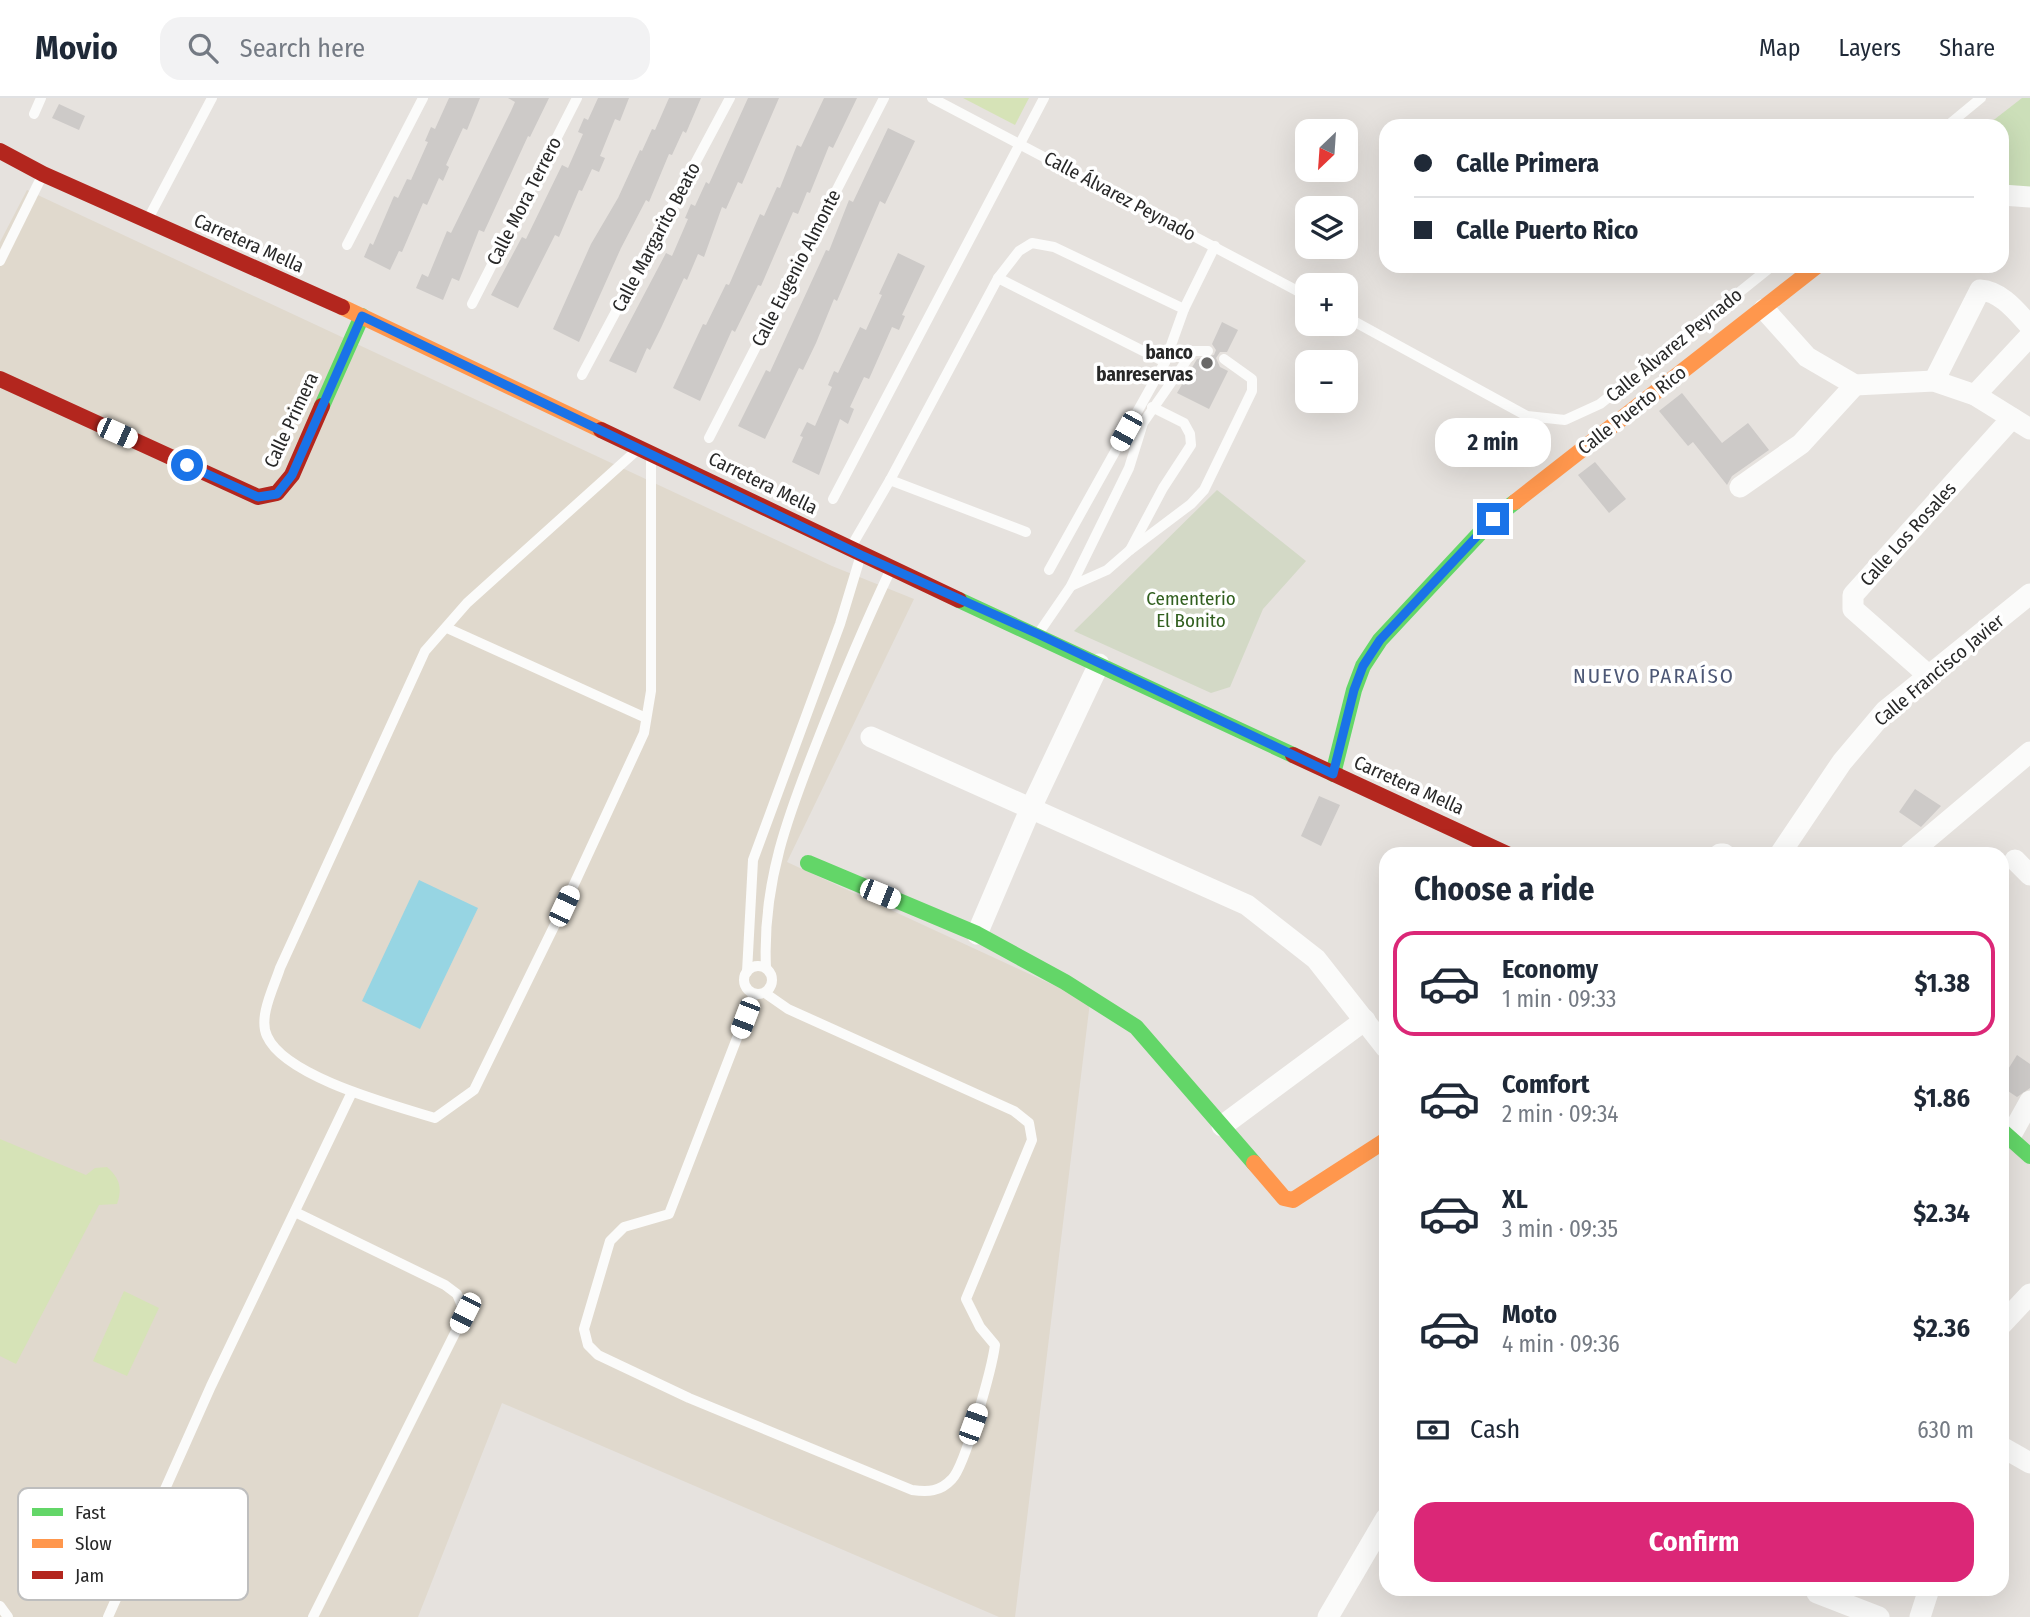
<!DOCTYPE html>
<meta charset="utf-8">
<style>
:root{--surface:#fff;--page:#f2f2f3;--text:#1f2937;--muted:#747a83;--line:#e0e1e3;--accent:#db2777}
body{margin:0;font-family:"Fira Sans Condensed",sans-serif;background:var(--page);color:var(--text);height:100vh;display:flex;flex-direction:column;font-size:26px;white-space:nowrap}
*{box-sizing:border-box;margin:0}
p{font-size:23px;color:var(--muted)}
.icon{flex:none;width:38px;height:38px;fill:none;stroke:currentColor;stroke-width:2;stroke-linecap:round;stroke-linejoin:round}
.map{position:relative;flex:1;overflow:hidden}
.drawer{position:absolute;left:1379px;top:749px;width:630px;height:749px;display:flex;flex-direction:column;background:var(--surface);border-radius:21px;box-shadow:0 7px 28px #0002}
.drawer>*{flex:none}
.guide{position:absolute;left:1379px;top:21px;width:630px;height:154px;border-radius:21px;box-shadow:0 7px 28px #0002;display:grid;align-content:center;height:154px;padding:0 35px;background:var(--surface)}
.needle{width:46px;rotate:205deg}
.fabs{position:absolute;left:1295px;top:21px;display:grid;gap:14px}
.fabs a{display:grid;place-items:center;width:63px;height:63px;border-radius:14px;background:var(--surface);box-shadow:0 7px 28px #0002;font-size:35px}
.end{position:absolute;width:32px;height:32px;margin:-16px;border:9px solid #1a73e8;background:#fff;box-shadow:0 0 0 4px #fff}
.from{border-radius:50%}
.bubble{position:absolute;height:49px;border-radius:21px;background:var(--surface);box-shadow:0 7px 28px #0002;font-size:23px;font-weight:700;line-height:49px;text-align:center}
.car{position:absolute;width:21px;height:42px;margin:-21px -10px;border-radius:9px;box-shadow:0 0 5px 2px #0007;background:linear-gradient(#fff 24%,#345 0 40%,#fff 0 76%,#345 0 86%,#fff 0)}
.guide b{display:flex;align-items:center;gap:24px;height:66px;font-size:26px}
.guide b+b{border-top:2px solid var(--line)}
.guide i{width:18px;height:18px;background:var(--text)}
ul{padding:0;list-style:none}
li{display:flex;align-items:center;gap:21px;height:105px;margin:0 14px 10px;padding:0 21px;border:4px solid transparent;border-radius:21px}
li div{flex:1}
li b{display:block;font-size:26px}
li em{font-style:normal;font-weight:700}
li.on{border-color:var(--accent)}
li>.icon{width:63px;height:63px;stroke-width:1.5}
h2{padding:0 35px;font-size:32px;line-height:84px}
.pay{display:flex;align-items:center;gap:18px;height:77px;padding:0 35px;font-size:26px}
.pay p{margin-inline-start:auto}
.button{display:flex;gap:14px;margin-top:auto;padding:14px 35px}
.button a{flex:1;height:80px;border-radius:21px;background:var(--accent);color:#fff;font-size:28px;font-weight:700;line-height:80px;text-align:center}
header{display:flex;align-items:center;gap:42px;box-sizing:border-box;height:98px;padding:0 35px;background:var(--surface);border-bottom:2px solid var(--line)}
header strong{font-size:33px}
nav{display:flex;gap:38px;margin-inline-start:auto;font-size:24px}
.search{width:490px;height:63px;background:var(--page);display:flex;align-items:center;gap:18px;box-sizing:border-box;padding:0 24px;border-radius:21px;color:var(--muted);font-size:26px}
.map>svg:first-child{display:block}
.education{fill:#e0d9cd}
.green{fill:#ccdfb9}
.cemetery{fill:#d3d9c6}
.pitch{fill:#d6e3b7}
.water{fill:#97d5e3}
.building{fill:#cdcac8}
.lines{fill:none;stroke-linecap:round;stroke-linejoin:round}
.lane{stroke:#fbfbfa;stroke-width:10}
.street{stroke:#fbfbfa;stroke-width:21}
.fast{stroke:#63d668;stroke-width:16}
.slow{stroke:#ff974d;stroke-width:16}
.jam{stroke:#b3261e;stroke-width:16}
.route{stroke:#1a73e8;stroke-width:9}
.poi-dot{fill:#6a6968;stroke:#fff;stroke-width:2.5}
.labels{text-anchor:middle;dominant-baseline:central;stroke-width:7;stroke-linejoin:round;paint-order:stroke}
.street-label{font-size:19px;fill:#282828;stroke:#fff}
.poi-label{font-size:19px;font-weight:bold;fill:#282828;stroke:#fff;text-anchor:end}
.park-label{font-size:19px;fill:#315f1f;stroke:#fff}
.neighbourhood-label{font-size:21px;letter-spacing:2px;fill:#4c5775;stroke:#fff}
.key{fill:#fff;stroke:#bebebe;stroke-width:2}
.key-label{font-size:19px;fill:#282828}
</style>
<header>
<strong>Movio</strong>
<div class="search"><svg class="icon" aria-label="search" viewBox="0 0 24 24"><circle cx="10" cy="10" r="6"/><path d="M15 15l6 6"/></svg>Search here</div>
<nav><a>Map</a><a>Layers</a><a>Share</a></nav>
</header>
<div class="map">
<svg width="2030" height="1519" viewBox="0 0 2030 1519">
<rect width="100%" height="100%" fill="#e6e2de"/>
<!-- education -->
<polygon class="education" points="27,92 832,468 914,501 787,764 1090,904 1015,1519 999,1519 502,1305 418,1519 0,1519 0,144"/>
<!-- green -->
<polygon class="green" points="2022,0 2030,0 2030,90 2002,92 2002,28 1986,28"/>
<!-- cemetery -->
<polygon class="cemetery" points="1217,392 1306,463 1263,511 1230,589 1211,595 1074,533"/>
<!-- pitch -->
<g class="pitch">
<polygon points="963,0 1029,0 1015,27"/>
<path d="M0 1041 86 1077 95 1070 107 1069C119 1080 123 1089 117 1106L99 1107 16 1266 0 1258Z"/>
<polygon points="124,1193 159,1210 127,1278 93,1263"/>
</g>
<!-- water -->
<polygon class="water" points="419,782 478,810 420,931 362,903"/>
<!-- building -->
<g class="building">
<polygon points="449,0 480,0 467,32 463,30 446,67 449,69 443,83 439,80 427,107 423,105 402,154 399,153 390,172 364,159 370,145 373,147 394,98 398,100 407,81 411,82 428,44 425,43 431,29 435,31"/>
<polygon points="508,0 549,0 530,39 528,38 484,134 479,132 459,183 452,180 443,202 416,190 422,176 428,179 447,133 451,135 511,13 515,4"/>
<polygon points="598,0 629,0 620,23 615,21 600,58 605,60 599,74 592,71 582,93 579,92 559,139 555,137 518,210 491,197 522,139 526,141 562,67 568,70 583,36 578,34 584,20 588,22"/>
<polygon points="669,0 701,0 686,35 683,33 672,57 669,56 649,104 646,102 621,150 579,244 553,231 591,146 618,100 640,52 642,53 652,31 655,32"/>
<polygon points="748,0 779,0 742,86 738,84 726,111 722,109 704,159 698,156 687,182 684,180 661,230 650,252 647,250 636,275 609,263 666,155 672,158 688,121 685,120 691,106 695,108 706,84 709,86"/>
<polygon points="824,0 857,0 833,50 829,48 810,95 807,94 798,116 793,114 761,188 758,187 735,234 732,232 700,303 673,290 703,226 706,227 726,186 729,187 760,116 764,118 777,89 780,90 797,47 801,49"/>
<polygon points="59,6 85,18 79,32 52,20"/>
<polygon points="888,30 915,43 885,106 880,103 837,203 834,201 816,245 803,272 799,270 765,341 738,328 766,272 770,274 826,152 829,153 849,102 853,104"/>
<polygon points="898,155 925,168 902,217 905,218 899,232 892,229 869,281 864,279 850,309 854,311 848,326 840,321 819,377 792,364 803,339 800,338 807,324 815,328 832,289 828,287 834,273 838,275 860,229 866,232 882,197 879,196"/>
<polygon points="1222,224 1238,232 1227,254 1220,254 1216,260 1220,269 1228,273 1209,311 1177,295 1197,261 1214,257 1216,252 1212,246"/>
<polygon points="1682,295 1722,345 1748,325 1769,352 1732,378 1727,387 1693,344 1688,348 1659,313"/>
<polygon points="1595,364 1626,401 1609,415 1578,377"/>
<polygon points="1915,691 1941,708 1921,729 1899,714"/>
<polygon points="1319,698 1340,707 1321,748 1301,738"/>
<polygon points="2017,957 2030,966 2030,990 2017,999 2002,989 2002,981"/>
</g>
<g class="lines">
<!-- lane -->
<g class="lane">
<polyline points="932,0 1307,198"/>
<polyline points="34,16 41,0"/>
<polyline points="1947,28 1981,0"/>
<polyline points="148,121 212,0"/>
<polyline points="347,147 423,0"/>
<polyline points="0,163 42,78"/>
<polyline points="998,180 1165,264"/>
<polyline points="472,206 577,0"/>
<polyline points="1346,219 1527,318 1565,322 1600,306 1772,168"/>
<polyline points="582,277 730,0"/>
<polyline points="709,340 884,0"/>
<path d="M636 353 467 505 425 553 280 870C274 889 258 919 267 938 285 979 393 1007 435 1020L474 992 564 808 644 635 651 593V362"/>
<polyline points="890,382 1026,434"/>
<polyline points="833,401 1044,0"/>
<polyline points="851,449 890,382 998,180 1019,153 1032,145 1054,149 1184,211"/>
<polyline points="1130,452 1191,406 1204,392 1252,293 1252,281 1224,261"/>
<polyline points="1049,472 1165,264 1184,211 1215,148"/>
<polyline points="1071,488 1107,472 1130,452 1163,390 1191,347 1190,336 1184,325 1152,309"/>
<polyline points="447,530 646,620"/>
<polyline points="1038,536 1071,488 1129,370 1143,325 1193,253 1208,253"/>
<circle cx="758" cy="882" r="14"/>
<path d="M766 870C762 785 788 717 819 639 841 583 864 528 890 473"/>
<polyline points="747,874 753,762 840,526 860,460"/>
<path d="M754 896 669 1116 624 1129 610 1143 584 1231 588 1247 598 1257 689 1300 912 1392C928 1394 940 1394 952 1381 965 1368 992 1270 995 1247L980 1229 966 1201 1032 1042 1029 1025 1014 1013 788 911 765 895"/>
<polyline points="295,1114 445,1187 457,1196 465,1215 313,1519"/>
<polyline points="0,1508 8,1519"/>
<polyline points="108,1519 211,1288 352,994"/>
</g>
<!-- street -->
<g class="street">
<polyline points="2002,97 2030,99"/>
<polyline points="1764,211 1807,259 1855,287 1934,283 1975,297 2030,331"/>
<path d="M1934 283 1980 192C2001 193 2017 214 2030 228"/>
<polyline points="1975,297 2030,238"/>
<polyline points="1740,389 1801,346 1855,287"/>
<polyline points="1928,577 1853,511 1853,497 2012,320"/>
<polyline points="871,639 1247,807 1316,861 1386,950"/>
<polyline points="1720,756 1724,756"/>
<polyline points="1780,756 1842,664 1885,613 2030,496"/>
<polyline points="1909,756 2030,654"/>
<polyline points="2015,762 2030,777"/>
<polyline points="977,836 1030,712 1099,566"/>
<polyline points="1222,1028 1365,922"/>
<polyline points="2010,1039 2030,1003"/>
<polyline points="2002,1226 2030,1196"/>
<polyline points="2002,1349 2030,1365"/>
<polyline points="1817,1495 1879,1519"/>
<polyline points="1328,1519 1386,1420"/>
<polyline points="1920,1519 1929,1491"/>
</g>
<!-- fast -->
<g class="fast">
<polyline points="322,308 362,218"/>
<polyline points="959,502 1293,657"/>
<polyline points="1333,676 1354,592 1363,568 1380,542 1493,421 1515,404"/>
<polyline points="808,765 977,836 1065,884 1136,929 1254,1065"/>
<polyline points="2002,1033 2030,1058"/>
</g>
<!-- slow -->
<g class="slow">
<polyline points="342,209 601,332"/>
<polyline points="1515,404 1817,168"/>
<polyline points="1254,1065 1284,1100 1293,1102 1386,1042"/>
</g>
<!-- jam -->
<g class="jam">
<polyline points="0,53 43,76 342,209"/>
<polyline points="0,281 258,399 277,395 292,377 322,308"/>
<polyline points="601,332 959,502"/>
<polyline points="1293,657 1507,756"/>
</g>
</g>
<g class="lines">
<!-- route -->
<polyline class="route" points="187,367 258,399 277,396 292,377 362,218 861,457 1038,536 1333,676 1354,592 1363,568 1380,542 1493,421"/>
</g>
<!-- markers -->
<circle class="poi-dot" cx="1207" cy="265" r="7"/>
<g class="labels">
<!-- street labels -->
<g class="street-label">
<text transform="translate(1120 98) rotate(28)">Calle Álvarez Peynado</text>
<text transform="translate(524 103) rotate(-63)">Calle Mora Terrero</text>
<text transform="translate(656 139) rotate(-62)">Calle Margarito Beato</text>
<text transform="translate(249 145) rotate(24)">Carretera Mella</text>
<text transform="translate(796 170) rotate(-63)">Calle Eugenio Almonte</text>
<text transform="translate(1674 247) rotate(-39)">Calle Álvarez Peynado</text>
<text transform="translate(1632 312) rotate(-38)">Calle Puerto Rico</text>
<text transform="translate(291 322) rotate(-65)">Calle Primera</text>
<text transform="translate(763 385) rotate(26)">Carretera Mella</text>
<text transform="translate(1908 436) rotate(-48)">Calle Los Rosales</text>
<text transform="translate(1939 572) rotate(-40)">Calle Francisco Javier</text>
<text transform="translate(1409 687) rotate(24)">Carretera Mella</text>
</g>
<!-- poi labels -->
<g class="poi-label">
<text x="1193" y="254">banco<tspan x="1193" dy="22">banreservas</tspan></text>
</g>
<!-- park labels -->
<g class="park-label">
<text x="1191" y="500">Cementerio<tspan x="1191" dy="22">El Bonito</tspan></text>
</g>
<!-- neighbourhood labels -->
<g class="neighbourhood-label">
<text x="1654" y="578">NUEVO PARAÍSO</text>
</g>
</g>
<!-- legend -->
<rect x="18" y="1390" width="230" height="112" rx="10" class="key"/>
<rect x="32" y="1410" width="31" height="8" fill="#63d668"/>
<rect x="32" y="1441" width="31" height="9" fill="#ff974d"/>
<rect x="32" y="1473" width="31" height="8" fill="#b3261e"/>
<g class="key-label">
<text x="75" y="1421">Fast</text>
<text x="75" y="1452">Slow</text>
<text x="75" y="1484">Jam</text>
</g>
</svg>
<div class="fabs">
<a><svg class="needle" viewBox="-14 -14 28 28"><path d="M0-13l5 13h-10z" fill="#e53935"/><path d="M0 13l5-13h-10z" fill="#747a83"/></svg></a>
<a><svg class="icon" aria-label="layers" viewBox="0 0 24 24"><path d="M12 4l9 5-9 5-9-5zM3 14l9 5 9-5"/></svg></a>
<a>+</a>
<a>−</a>
</div>
<i class="end from" style="left:187px;top:367px"></i>
<i class="end" style="left:1493px;top:421px"></i>
<div class="bubble" style="left:1435px;top:320px;width:116px">2 min</div>
<i class="car" style="left:1126px;top:333px;rotate:209deg"></i>
<i class="car" style="left:117px;top:335px;rotate:114deg"></i>
<i class="car" style="left:880px;top:796px;rotate:112deg"></i>
<i class="car" style="left:564px;top:808px;rotate:25deg"></i>
<i class="car" style="left:745px;top:920px;rotate:201deg"></i>
<i class="car" style="left:465px;top:1215px;rotate:207deg"></i>
<i class="car" style="left:973px;top:1326px;rotate:20deg"></i>
<div class="guide">
<b><i class="from"></i>Calle Primera</b>
<b><i></i>Calle Puerto Rico</b>
</div>
<section class="drawer">
<h2>Choose a ride</h2>
<ul>
<li class="on"><svg class="icon" aria-label="car" viewBox="0 0 24 24"><path d="M5 17H2v-5l4-1 3-4h7l3 4 3 1v5h-3M9 17h6M6 11h13"/><circle cx="7" cy="17" r="2"/><circle cx="17" cy="17" r="2"/></svg><div><b>Economy</b><p>1 min · 09:33</p></div><em>$1.38</em></li>
<li><svg class="icon" aria-label="car" viewBox="0 0 24 24"><path d="M5 17H2v-5l4-1 3-4h7l3 4 3 1v5h-3M9 17h6M6 11h13"/><circle cx="7" cy="17" r="2"/><circle cx="17" cy="17" r="2"/></svg><div><b>Comfort</b><p>2 min · 09:34</p></div><em>$1.86</em></li>
<li><svg class="icon" aria-label="car" viewBox="0 0 24 24"><path d="M5 17H2v-5l4-1 3-4h7l3 4 3 1v5h-3M9 17h6M6 11h13"/><circle cx="7" cy="17" r="2"/><circle cx="17" cy="17" r="2"/></svg><div><b>XL</b><p>3 min · 09:35</p></div><em>$2.34</em></li>
<li><svg class="icon" aria-label="car" viewBox="0 0 24 24"><path d="M5 17H2v-5l4-1 3-4h7l3 4 3 1v5h-3M9 17h6M6 11h13"/><circle cx="7" cy="17" r="2"/><circle cx="17" cy="17" r="2"/></svg><div><b>Moto</b><p>4 min · 09:36</p></div><em>$2.36</em></li>
</ul>
<div class="pay"><svg class="icon" aria-label="cash" viewBox="0 0 24 24"><path d="M3 7h18v10H3z"/><circle cx="12" cy="12" r="2"/></svg>Cash<p>630 m</p></div>
<div class="button"><a>Confirm</a></div>
</section>
</div>
